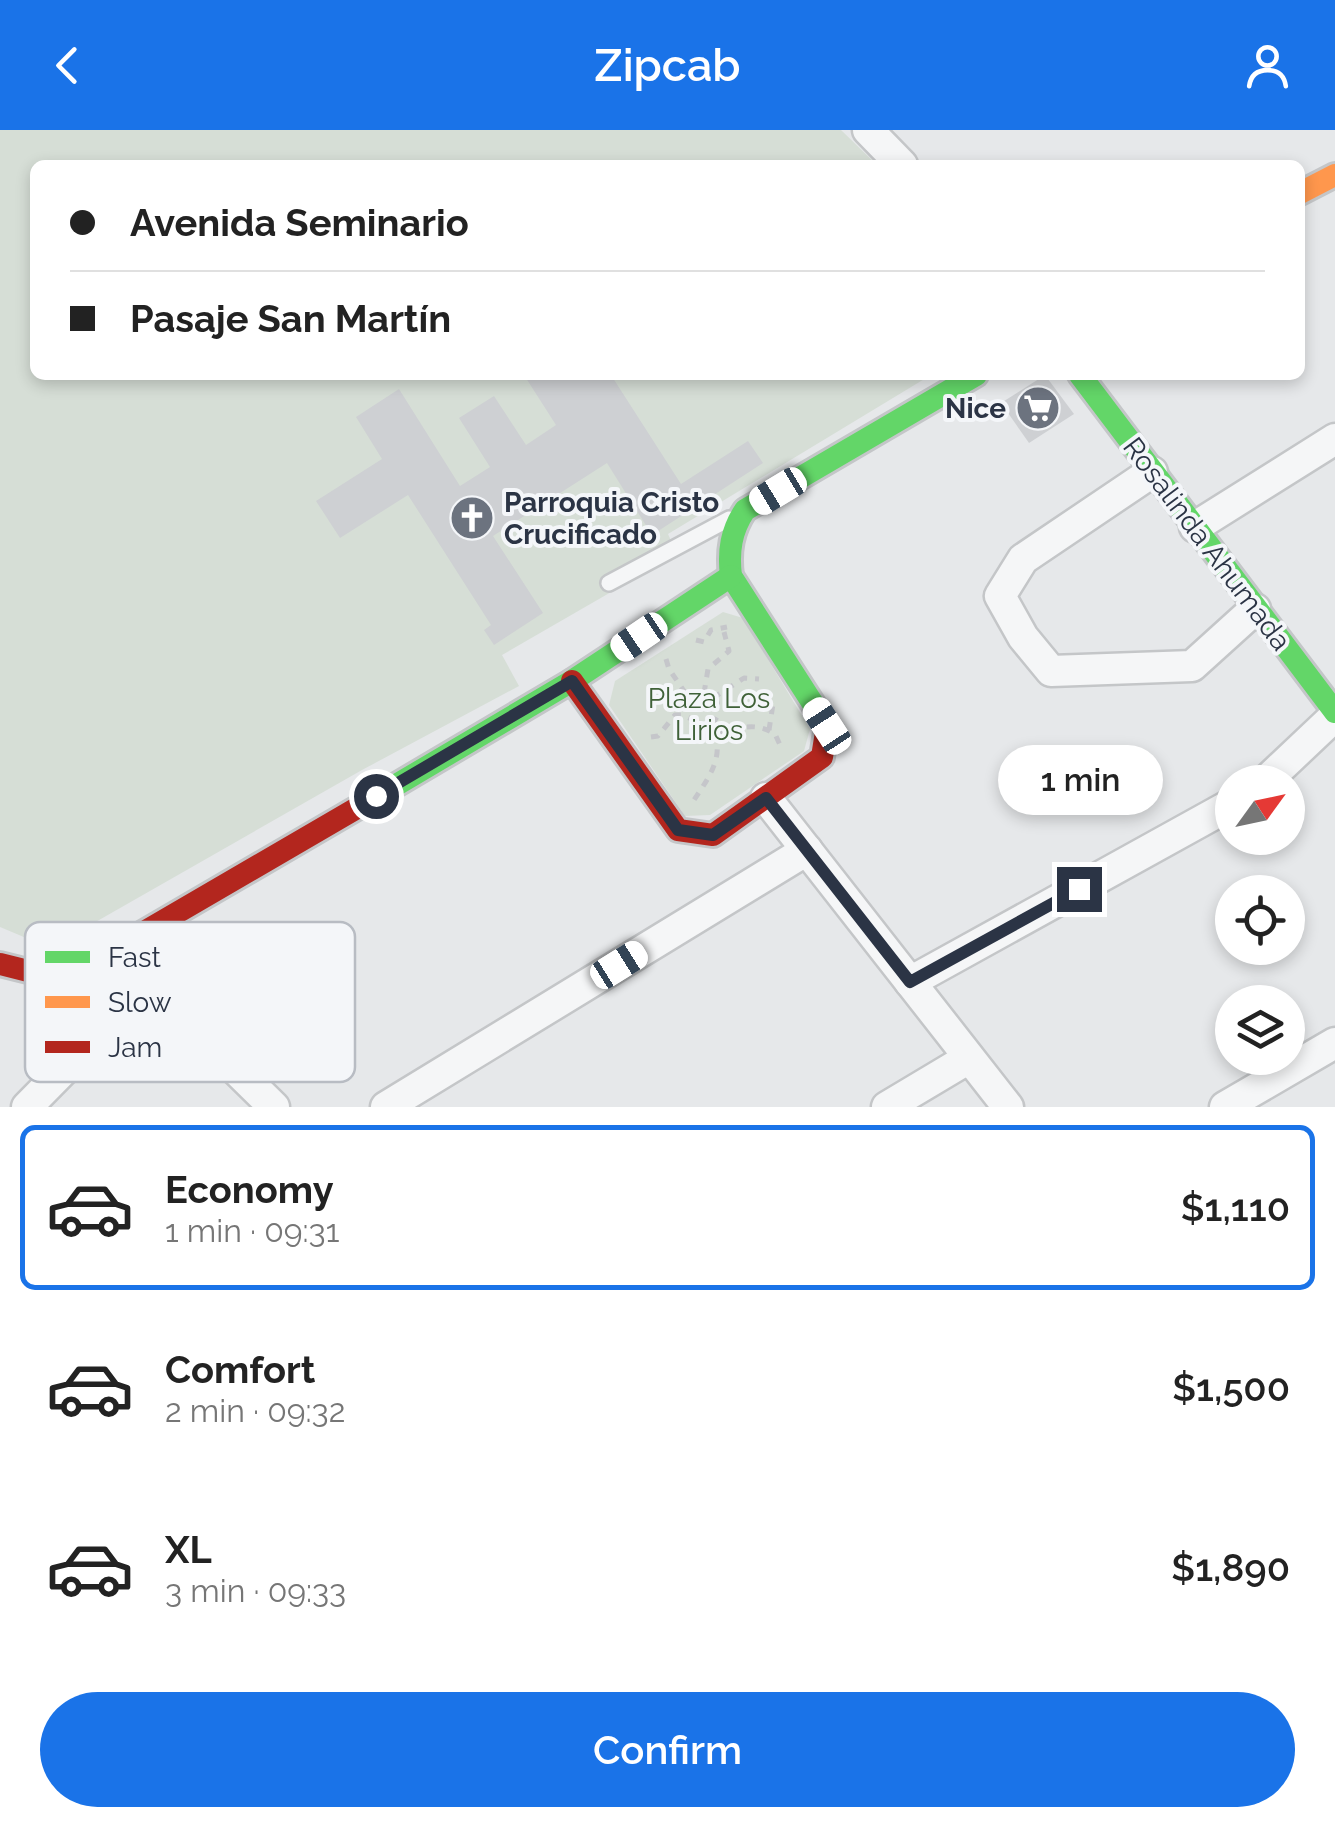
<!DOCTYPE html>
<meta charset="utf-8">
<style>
:root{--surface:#fff;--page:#f6f6f6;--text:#222;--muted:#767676;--line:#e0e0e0;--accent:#1a73e8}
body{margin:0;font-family:Raleway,sans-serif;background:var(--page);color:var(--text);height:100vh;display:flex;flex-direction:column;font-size:38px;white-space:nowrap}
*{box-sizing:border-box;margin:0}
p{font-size:32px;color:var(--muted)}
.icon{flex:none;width:55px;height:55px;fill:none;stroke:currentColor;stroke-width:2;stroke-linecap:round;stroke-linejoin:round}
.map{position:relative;height:977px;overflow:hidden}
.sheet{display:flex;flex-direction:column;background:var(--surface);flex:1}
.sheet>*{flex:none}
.banner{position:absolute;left:30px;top:30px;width:1275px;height:220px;border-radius:15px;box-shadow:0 5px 15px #0003;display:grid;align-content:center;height:220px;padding:0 40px;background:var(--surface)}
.needle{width:65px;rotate:57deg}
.tools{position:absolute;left:1215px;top:635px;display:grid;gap:20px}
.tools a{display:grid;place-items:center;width:90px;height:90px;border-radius:50%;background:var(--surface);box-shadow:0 5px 15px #0003;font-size:50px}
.end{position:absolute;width:45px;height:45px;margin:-22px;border:12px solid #2b3445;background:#fff;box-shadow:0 0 0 5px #fff}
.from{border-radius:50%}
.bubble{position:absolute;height:70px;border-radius:35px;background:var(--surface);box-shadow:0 5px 15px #0003;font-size:32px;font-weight:600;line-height:70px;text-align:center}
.car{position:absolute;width:30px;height:60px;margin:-30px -15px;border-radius:12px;box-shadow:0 0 8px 2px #0007;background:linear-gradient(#fff 24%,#345 0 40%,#fff 0 76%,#345 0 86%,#fff 0)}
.banner b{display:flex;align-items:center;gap:35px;height:95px;font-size:38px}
.banner b+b{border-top:2px solid var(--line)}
.banner i{width:25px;height:25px;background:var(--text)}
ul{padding:18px 0 0;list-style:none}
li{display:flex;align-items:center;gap:30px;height:165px;margin:0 20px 15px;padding:0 20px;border:5px solid transparent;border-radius:15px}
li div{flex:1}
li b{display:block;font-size:38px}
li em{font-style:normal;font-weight:600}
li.on{border-color:var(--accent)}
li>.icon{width:90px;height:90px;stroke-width:1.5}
.button{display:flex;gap:20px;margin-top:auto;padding:20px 40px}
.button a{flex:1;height:115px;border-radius:60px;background:var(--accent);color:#fff;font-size:40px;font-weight:600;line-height:115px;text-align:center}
header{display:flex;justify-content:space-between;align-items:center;height:130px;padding:0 40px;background:var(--accent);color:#fff;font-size:45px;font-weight:600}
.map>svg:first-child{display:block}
.green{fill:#d6ded6}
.building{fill:#ced0d3}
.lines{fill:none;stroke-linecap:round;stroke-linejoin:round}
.lane-casing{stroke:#c4c6c8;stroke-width:20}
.street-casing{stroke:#c4c6c8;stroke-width:35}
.fast-casing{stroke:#c4c6c8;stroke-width:28}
.slow-casing{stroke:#c4c6c8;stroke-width:28}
.jam-casing{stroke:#c4c6c8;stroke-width:28}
.path{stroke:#c5c6ca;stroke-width:5;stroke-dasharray:8 8;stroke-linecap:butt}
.lane{stroke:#f5f6f7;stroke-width:15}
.street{stroke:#f5f6f7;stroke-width:30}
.fast{stroke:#63d668;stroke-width:22}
.slow{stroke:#ff974d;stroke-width:22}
.jam{stroke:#b3261e;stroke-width:22}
.route{stroke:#2b3445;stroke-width:12}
.labels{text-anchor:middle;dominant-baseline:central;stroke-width:8;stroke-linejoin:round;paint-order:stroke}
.poi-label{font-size:28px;font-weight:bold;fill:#2b3445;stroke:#f4f6f9;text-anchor:end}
.street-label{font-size:28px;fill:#2b3445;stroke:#f4f6f9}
.park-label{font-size:28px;fill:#3f6138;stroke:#f4f6f9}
.key{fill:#f4f6f9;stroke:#b8bcc3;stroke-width:2.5}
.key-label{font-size:28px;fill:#2b3445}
</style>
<header><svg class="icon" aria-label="back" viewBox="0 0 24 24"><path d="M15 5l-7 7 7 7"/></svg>Zipcab<svg class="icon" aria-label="person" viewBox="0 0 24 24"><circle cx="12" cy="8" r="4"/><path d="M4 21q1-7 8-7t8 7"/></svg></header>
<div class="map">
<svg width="1335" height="977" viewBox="0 0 1335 977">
<rect width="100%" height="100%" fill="#e6e8ea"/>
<!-- green -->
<g class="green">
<polygon points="0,0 841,0 877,35 35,35 35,245 931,245 668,404 677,424 502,525 519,556 362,640 50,818 0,797"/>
<polygon points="723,482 743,488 810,599 804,621 710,685 685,686 609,575 615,551"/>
</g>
<!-- building -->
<g class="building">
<polygon points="524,245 611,245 681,354 748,311 763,333 652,405 607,333 493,406 543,483 494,515 484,500 491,495 408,365 340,408 316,371 382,329 356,287 399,259 460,356 490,337 459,288 494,266 526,315 556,295"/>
<polygon points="1045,245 1074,284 1029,313 1001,273"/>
</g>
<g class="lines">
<defs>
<polyline id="lane" points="609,453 729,389"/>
<g id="street">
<polyline points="868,0 902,35"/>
<polyline points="1152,342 1023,429 1000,466 1023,507 1051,541 1192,536 1255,479"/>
<polyline points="1195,397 1335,309"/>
<polyline points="1265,652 1335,586"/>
<polyline points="766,668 1008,977"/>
<polyline points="115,821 274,977"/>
<polyline points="910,852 1232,674"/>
<polyline points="27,977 149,853"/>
<polyline points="386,977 807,720"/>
<polyline points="887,977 969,928"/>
<polyline points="1225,977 1335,913"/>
</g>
<g id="fast">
<polyline points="1080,245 1335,582"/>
<path d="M817 580 731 446C728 421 731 401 745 380L976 245"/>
<polyline points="381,664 572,551 731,446"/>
</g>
<polyline id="slow" points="1300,63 1335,45"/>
<g id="jam">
<polyline points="572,551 678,700 713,705 822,627 827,596 817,580"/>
<polyline points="0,834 48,846 84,837 381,664"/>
</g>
</defs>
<!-- lane casing -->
<use href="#lane" class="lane-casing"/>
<!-- street casing -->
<use href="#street" class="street-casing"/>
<!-- fast casing -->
<use href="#fast" class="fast-casing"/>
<!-- slow casing -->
<use href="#slow" class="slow-casing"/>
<!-- jam casing -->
<use href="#jam" class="jam-casing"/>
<!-- path -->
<g class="path">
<polyline points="696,510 704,512 711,500 727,497"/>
<polyline points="666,529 669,539 688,567 692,588"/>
<polyline points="704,563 708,539 729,521 724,502"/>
<polyline points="688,567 704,563 717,572 718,585 711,597"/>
<polyline points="713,568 744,548 759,549"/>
<polyline points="769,600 773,574"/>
<path d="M716 605C737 598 755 591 775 604L781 617"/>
<path d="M651 607 658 606 675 585H682L711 597C727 624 709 647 694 670"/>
</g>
<!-- lane -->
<use href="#lane" class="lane"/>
<!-- street -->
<use href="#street" class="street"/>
<!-- fast -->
<use href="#fast" class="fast"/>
<!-- slow -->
<use href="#slow" class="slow"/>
<!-- jam -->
<use href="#jam" class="jam"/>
</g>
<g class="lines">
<!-- route -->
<polyline class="route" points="376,666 572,551 678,700 713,705 766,668 910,852 1079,759"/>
</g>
<!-- icons -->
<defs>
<symbol id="supermarket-disc" viewBox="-11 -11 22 22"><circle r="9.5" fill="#6c737f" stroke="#f4f6f9"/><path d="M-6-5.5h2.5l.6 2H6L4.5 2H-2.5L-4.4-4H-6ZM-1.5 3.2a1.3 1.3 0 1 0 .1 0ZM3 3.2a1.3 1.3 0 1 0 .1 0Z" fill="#fff"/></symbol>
<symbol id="church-disc" viewBox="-11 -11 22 22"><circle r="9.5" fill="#6c737f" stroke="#f4f6f9"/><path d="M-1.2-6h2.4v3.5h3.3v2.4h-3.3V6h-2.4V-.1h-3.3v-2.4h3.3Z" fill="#fff"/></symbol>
</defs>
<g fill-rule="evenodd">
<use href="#supermarket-disc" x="1013" y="253" width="50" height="50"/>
<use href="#church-disc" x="447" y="363" width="50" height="50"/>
</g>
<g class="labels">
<!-- poi labels -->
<g class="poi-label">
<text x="1006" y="278">Nice</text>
<text x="504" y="372" text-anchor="start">Parroquia Cristo<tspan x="504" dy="32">Crucificado</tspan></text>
</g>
<!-- street labels -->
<g class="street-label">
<text transform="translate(1207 414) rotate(53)">Rosalinda Ahumada</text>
</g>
<!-- park labels -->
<g class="park-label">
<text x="709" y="568">Plaza Los<tspan x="709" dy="32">Lirios</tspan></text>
</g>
</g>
<!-- legend -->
<rect x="25" y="792" width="330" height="160" rx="15" class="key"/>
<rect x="45" y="821" width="45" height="12" fill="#63d668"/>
<rect x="45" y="866" width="45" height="12" fill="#ff974d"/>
<rect x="45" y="911" width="45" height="12" fill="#b3261e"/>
<g class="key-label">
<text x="108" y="837">Fast</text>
<text x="108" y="882">Slow</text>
<text x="108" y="927">Jam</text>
</g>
</svg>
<div class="tools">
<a><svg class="needle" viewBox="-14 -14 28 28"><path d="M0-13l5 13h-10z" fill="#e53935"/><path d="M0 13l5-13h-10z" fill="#767676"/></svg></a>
<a><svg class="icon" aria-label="locate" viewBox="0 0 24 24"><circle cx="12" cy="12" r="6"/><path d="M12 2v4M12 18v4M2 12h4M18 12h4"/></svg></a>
<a><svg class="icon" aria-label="layers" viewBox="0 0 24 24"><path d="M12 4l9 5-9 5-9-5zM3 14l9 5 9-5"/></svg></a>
</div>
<i class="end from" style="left:376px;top:666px"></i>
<i class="end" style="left:1079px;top:759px"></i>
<div class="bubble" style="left:998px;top:615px;width:165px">1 min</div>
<i class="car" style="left:778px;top:361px;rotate:239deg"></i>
<i class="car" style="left:639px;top:507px;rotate:236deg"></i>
<i class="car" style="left:827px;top:596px;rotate:327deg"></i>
<i class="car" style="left:619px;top:835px;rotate:58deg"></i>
<div class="banner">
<b><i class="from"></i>Avenida Seminario</b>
<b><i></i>Pasaje San Martín</b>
</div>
</div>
<section class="sheet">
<ul>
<li class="on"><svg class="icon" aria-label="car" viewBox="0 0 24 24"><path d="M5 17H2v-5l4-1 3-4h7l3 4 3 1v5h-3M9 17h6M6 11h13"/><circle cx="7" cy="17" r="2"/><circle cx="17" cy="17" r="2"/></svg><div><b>Economy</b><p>1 min · 09:31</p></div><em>$1,110</em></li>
<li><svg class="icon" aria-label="car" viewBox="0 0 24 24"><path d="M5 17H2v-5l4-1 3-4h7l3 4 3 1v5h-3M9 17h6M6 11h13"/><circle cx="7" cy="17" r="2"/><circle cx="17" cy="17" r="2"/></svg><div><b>Comfort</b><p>2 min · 09:32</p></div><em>$1,500</em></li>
<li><svg class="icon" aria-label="car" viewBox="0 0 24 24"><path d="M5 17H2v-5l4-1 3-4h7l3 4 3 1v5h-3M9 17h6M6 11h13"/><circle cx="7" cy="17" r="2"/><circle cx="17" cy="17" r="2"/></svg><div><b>XL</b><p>3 min · 09:33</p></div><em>$1,890</em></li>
</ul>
<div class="button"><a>Confirm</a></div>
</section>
